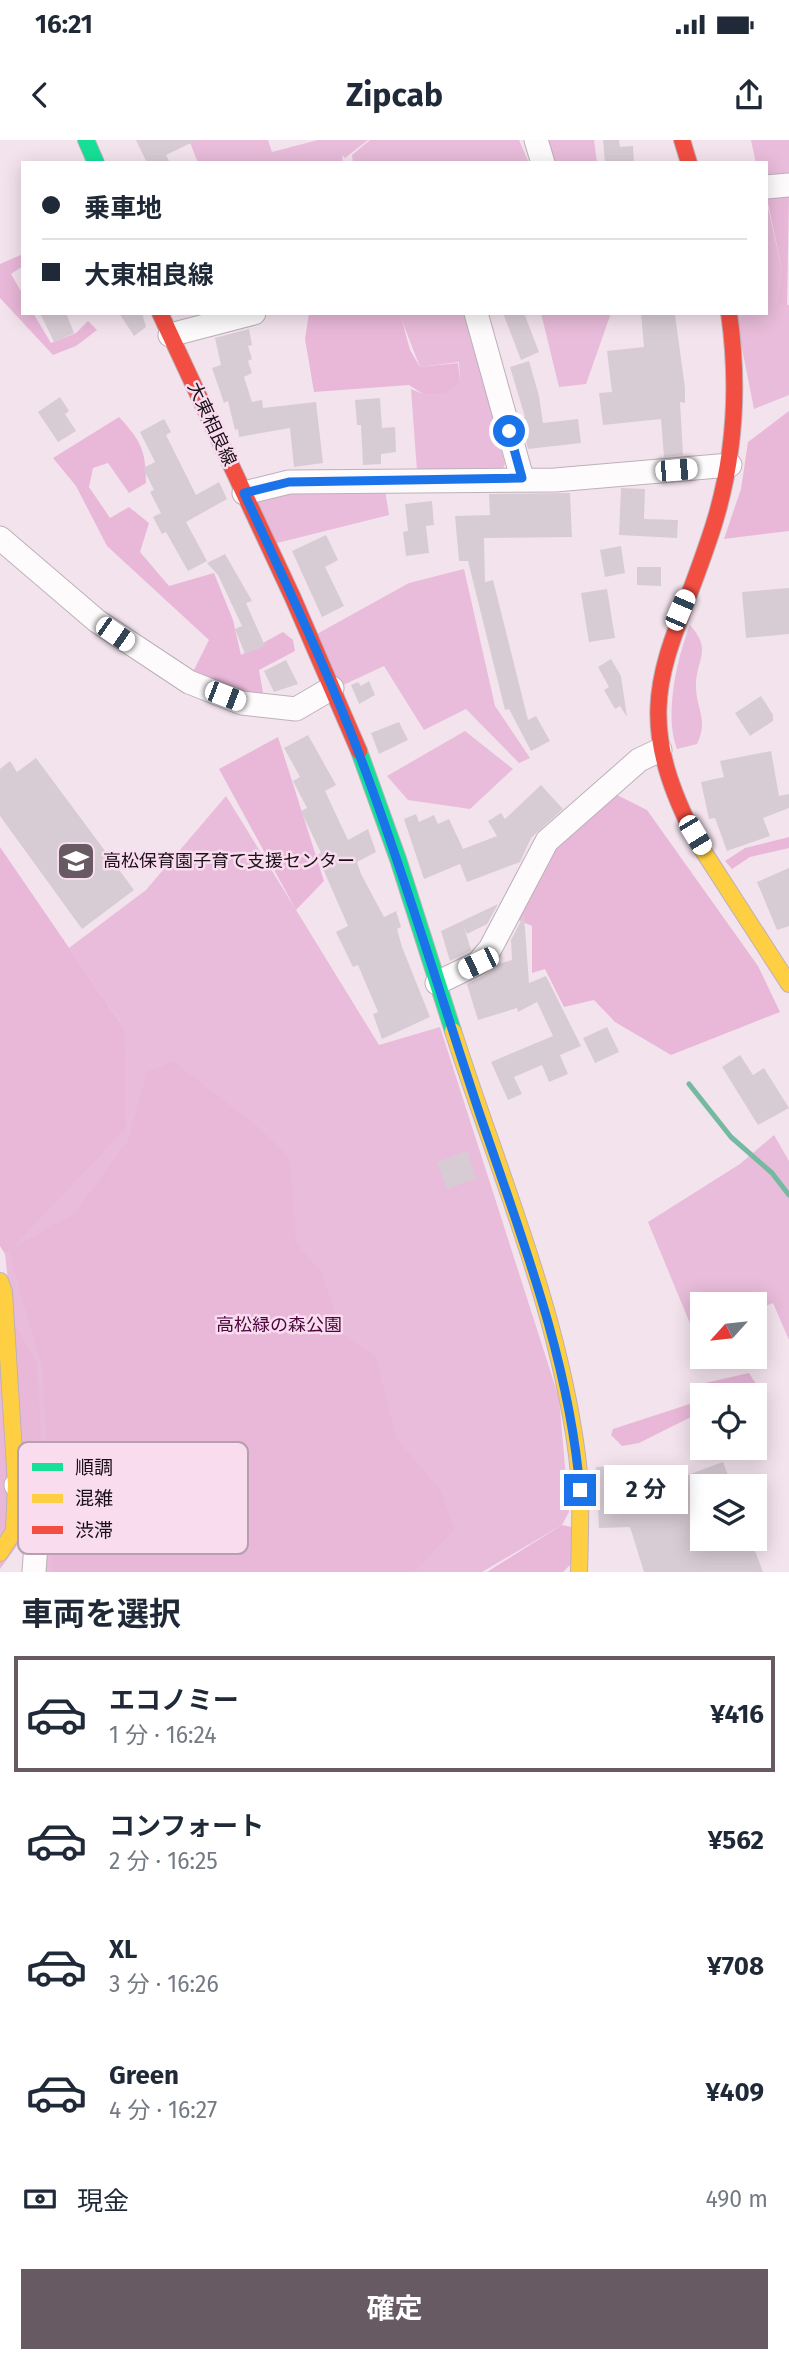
<!DOCTYPE html>
<html lang="ja">
<meta charset="utf-8">
<style>
:root{--surface:#fff;--page:#f2f2f3;--text:#1f2937;--muted:#747a83;--line:#e0e1e3;--accent:#675a63}
body{margin:0;font-family:"Fira Sans","Noto Sans JP",sans-serif;background:var(--page);color:var(--text);height:100vh;display:flex;flex-direction:column;font-size:26px;white-space:nowrap}
*{box-sizing:border-box;margin:0}
p{font-size:23px;color:var(--muted)}
.icon{flex:none;width:38px;height:38px;fill:none;stroke:currentColor;stroke-width:2;stroke-linecap:round;stroke-linejoin:round}
.map{position:relative;height:1432px;overflow:hidden}
.drawer{display:flex;flex-direction:column;background:var(--surface);flex:1}
.drawer>*{flex:none}
.top-card{position:absolute;left:21px;top:21px;width:747px;height:154px;border-radius:0px;box-shadow:0 4px 18px #0003;display:grid;align-content:center;height:154px;padding:0 21px;background:var(--surface)}
.needle{width:46px;rotate:243deg}
.buttons{position:absolute;left:690px;top:1152px;display:grid;gap:14px}
.buttons a{display:grid;place-items:center;width:77px;height:77px;border-radius:0px;background:var(--surface);box-shadow:0 4px 18px #0003;font-size:35px}
.end{position:absolute;width:32px;height:32px;margin:-16px;border:9px solid #1a73e8;background:#fff;box-shadow:0 0 0 4px #fff}
.from{border-radius:50%}
.bubble{position:absolute;height:49px;border-radius:0px;background:var(--surface);box-shadow:0 4px 18px #0003;font-size:23px;font-weight:700;line-height:49px;text-align:center}
.car{position:absolute;width:21px;height:42px;margin:-21px -10px;border-radius:9px;box-shadow:0 0 5px 2px #0007;background:linear-gradient(#fff 24%,#345 0 40%,#fff 0 76%,#345 0 86%,#fff 0)}
.top-card b{display:flex;align-items:center;gap:24px;height:66px;font-size:26px}
.top-card b+b{border-top:2px solid var(--line)}
.top-card i{width:18px;height:18px;background:var(--text)}
ul{padding:0;list-style:none}
li{display:flex;align-items:center;gap:21px;height:116px;margin:0 14px 10px;padding:0 7px;border:4px solid transparent;border-radius:0px}
li div{flex:1}
li b{display:block;font-size:26px}
li em{font-style:normal;font-weight:700}
li.current{border-color:var(--accent)}
li>.icon{width:63px;height:63px;stroke-width:1.5}
h2{padding:0 21px;font-size:32px;line-height:84px}
.pay{display:flex;align-items:center;gap:18px;height:77px;padding:0 21px;font-size:26px}
.pay p{margin-inline-start:auto}
.button{display:flex;gap:14px;margin-top:auto;padding:14px 21px}
.button a{flex:1;height:80px;border-radius:0px;background:var(--accent);color:#fff;font-size:28px;font-weight:700;line-height:80px;text-align:center}
.status{display:flex;justify-content:space-between;align-items:center;height:49px;padding:0 35px;background:var(--surface);direction:ltr}
.status svg{height:19px;fill:currentColor}
header{display:flex;justify-content:space-between;align-items:center;height:91px;padding:0 21px;background:var(--surface);font-size:32px;font-weight:700}
.map>svg:first-child{display:block}
.green{fill:#e8bcda}
.forest{fill:#e9b8d9}
.lines{fill:none;stroke-linecap:round;stroke-linejoin:round}
.stream{stroke:#74b9a0;stroke-width:5}
.building{fill:#d8ccd4}
.street-casing{stroke:#bdb1b9;stroke-width:25}
.fast-casing{stroke:#bdb1b9;stroke-width:18}
.slow-casing{stroke:#bdb1b9;stroke-width:18}
.jam-casing{stroke:#bdb1b9;stroke-width:18}
.street{stroke:#fdfbfc;stroke-width:23}
.fast{stroke:#16e098;stroke-width:16}
.slow{stroke:#ffcf43;stroke-width:16}
.jam{stroke:#f24e42;stroke-width:16}
.route{stroke:#1a73e8;stroke-width:9}
.labels{text-anchor:middle;dominant-baseline:central;stroke-width:5;stroke-linejoin:round;paint-order:stroke}
.street-label{font-size:18px;fill:#1b1118;stroke:#f9ddef}
.poi-label{font-size:18px;fill:#1b1118;stroke:#f9ddef;text-anchor:start}
.park-label{font-size:18px;fill:#4b063d;stroke:#f9ddef}
.key{fill:#f9ddef;stroke:#b6a0ae;stroke-width:2}
.key-label{font-size:19px;fill:#1b1118}
</style>
<div class="status"><b>16:21</b><svg viewBox="0 0 49 12"><path d="M0 12V9h3v3zM5 12V6h3v6zM10 12V3h3v9zM15 12V0h3v12zM26 1h20v11H26zM47 4h2v5h-2z"/></svg></div>
<header><svg class="icon" aria-label="back" viewBox="0 0 24 24"><path d="M15 5l-7 7 7 7"/></svg>Zipcab<svg class="icon" aria-label="share" viewBox="0 0 24 24"><path d="M12 15V3M7 8l5-5 5 5M5 13v7h14v-7"/></svg></header>
<div class="map">
<svg width="789" height="1432" viewBox="0 0 789 1432">
<rect width="100%" height="100%" fill="#f3e3ed"/>
<!-- green -->
<g class="green">
<polygon points="189,0 268,0 272,12 318,0 368,0 345,18 342,15 343,23 198,23"/>
<polygon points="370,0 519,0 529,23 353,23 352,15"/>
<polygon points="540,0 594,0 597,23 549,23"/>
<polygon points="751,0 789,0 789,40 767,37 766,23 756,23"/>
<polygon points="767,63 782,129 776,163 789,165 789,255 754,269 735,173 766,173"/>
<polygon points="399,173 466,173 505,324 501,333 417,331 411,249 423,254 460,241 459,222 420,227"/>
<polygon points="541,173 611,173 586,244 559,247"/>
<polygon points="385,350 389,375 273,404 251,354"/>
<polygon points="464,429 495,566 530,618 519,623 466,569 424,590 384,526 341,546 315,495 409,443"/>
<path d="M690 485C713 511 696 518 696 546 696 570 709 579 697 604L677 609C664 575 677 518 690 485Z"/>
<polygon points="465,591 513,629 470,669 408,660 387,636"/>
<polygon points="226,656 379,905 440,887 559,1258 569,1372 562,1385 482,1432 45,1432 49,1378 28,1316 5,1114 124,888 69,808 146,750"/>
<polygon points="774,995 789,1021 789,1200 773,1163 754,1171 754,1164 702,1164 702,1190 694,1193 648,1082 740,1024"/>
</g>
<!-- forest -->
<g class="forest">
<polygon points="766,54 789,57 787,166 776,163 782,129"/>
<polygon points="23,114 23,126 11,134 23,155 23,173 33,173 51,203 76,193 88,181 97,190 76,206 53,215 0,158 0,124"/>
<polygon points="309,173 400,173 410,210 420,227 458,223 460,241 445,253 423,254 409,245 314,252 305,199"/>
<polygon points="789,271 789,391 724,399 741,349 748,302"/>
<path d="M119 277C141 301 146 310 146 343L129 353 108 323 93 328 89 347 110 378 129 367 149 383 140 412 169 446 214 433 233 480 241 515 283 492 293 500 295 511 259 530 264 558 239 555 192 534 209 500 107 406 76 346 53 318Z"/>
<polygon points="278,597 324,741 296,770 219,629"/>
<polygon points="611,652 647,670 758,826 780,872 671,915 615,882 594,860 564,867 545,829 532,833 532,786 511,777 550,713"/>
<polygon points="789,697 789,708 750,717 732,729 725,721 745,708"/>
<polygon points="0,707 124,888 126,988 11,1109 74,1074 128,1001 147,932 174,922 259,988 289,1017 296,1103 321,1131 342,1194 376,1217 396,1298 440,1350 454,1389 414,1432 52,1432 43,1231 9,1111 5,1114 0,1106"/>
<polygon points="0,1159 37,1223 45,1367 0,1429"/>
<polygon points="749,1233 758,1247 751,1255 703,1255 705,1243"/>
<polygon points="702,1260 702,1270 695,1275 639,1303 622,1306 611,1295 613,1289"/>
<polygon points="562,1385 572,1387 574,1421 563,1432 487,1432"/>
</g>
<g class="lines">
<!-- stream -->
<polyline class="stream" points="689,944 731,997 772,1033 789,1055"/>
</g>
<!-- building -->
<g class="building">
<polygon points="136,0 197,0 166,15 170,23 147,23"/>
<polygon points="603,0 619,0 620,7 633,6 634,23 605,23"/>
<polygon points="40,173 66,173 74,193 54,202"/>
<polygon points="119,173 142,173 146,187 134,196"/>
<polygon points="503,173 524,173 539,212 521,220"/>
<polygon points="641,173 675,175 685,248 685,263 680,262 683,315 664,317 661,279 603,285 599,253 612,252 607,211 644,207"/>
<polygon points="249,189 252,205 248,206 252,219 248,221 252,233 244,237 252,262 262,260 263,268 316,262 323,323 294,327 290,288 239,297 238,289 235,290 228,261 224,263 212,228 221,225 215,198"/>
<polygon points="529,221 539,256 543,283 578,279 581,303 528,309 520,277 525,277 510,227"/>
<polygon points="60,257 69,271 65,274 76,291 58,302 38,272"/>
<polygon points="380,258 382,288 395,287 396,312 381,314 381,324 363,325 361,285 357,285 355,260"/>
<polygon points="164,279 171,292 166,295 196,355 219,342 227,359 186,382 207,421 188,431 166,392 162,394 153,377 161,373 150,352 154,350 143,328 155,322 140,292"/>
<polygon points="621,348 645,349 644,379 678,380 677,398 619,395"/>
<polygon points="570,353 572,397 484,398 485,442 493,440 528,580 536,576 550,601 531,611 509,569 505,570 468,421 459,421 455,376 490,375 489,354"/>
<polygon points="432,361 434,385 426,386 429,413 406,416 403,392 408,391 405,364"/>
<polygon points="326,395 338,420 325,427 344,466 322,477 292,411"/>
<polygon points="621,406 625,433 605,437 600,410"/>
<polygon points="225,414 252,461 246,463 265,506 245,514 235,489 242,486 218,435 207,423"/>
<polygon points="637,427 661,427 661,446 637,445"/>
<polygon points="789,448 789,494 746,498 742,452"/>
<polygon points="607,449 615,498 589,502 581,453"/>
<polygon points="611,519 621,536 627,577 620,566 615,569 604,550 609,547 598,527"/>
<polygon points="286,520 298,544 274,552 264,531"/>
<polygon points="369,541 375,555 359,564 351,545 358,542 361,546"/>
<polygon points="761,556 773,575 773,581 750,596 735,573"/>
<polygon points="399,582 408,600 379,614 371,593"/>
<polygon points="308,595 336,645 325,651 348,700 368,689 376,712 357,722 361,734 384,777 396,771 401,787 397,789 402,807 430,877 382,899 373,874 378,872 358,825 353,827 336,792 348,786 317,715 321,713 301,671 307,668 293,641 300,637 284,608"/>
<polygon points="771,611 779,656 789,654 789,668 763,678 770,696 727,711 715,678 709,679 701,642 724,637 720,621"/>
<polygon points="36,618 134,750 82,789 0,676 0,629 10,621 17,632"/>
<polygon points="541,645 563,669 531,698 520,722 467,742 460,724 424,739 404,679 416,674 419,682 434,675 438,684 449,679 463,709 497,696 488,681 501,673 505,679"/>
<polygon points="789,728 789,786 777,790 757,742"/>
<polygon points="498,764 487,784 467,794 464,787 471,810 450,821 441,791"/>
<polygon points="524,775 529,843 546,836 581,906 560,915 568,934 549,942 542,925 514,937 522,954 508,960 491,922 553,896 537,862 518,872 517,868 478,880 467,844 485,835 495,825 512,820 511,800"/>
<polygon points="607,887 619,912 595,923 583,898"/>
<polygon points="740,915 753,935 764,928 789,968 758,985 722,927"/>
<polygon points="467,1011 476,1039 447,1049 437,1022"/>
<polygon points="723,1322 732,1346 702,1346 702,1398 750,1398 763,1432 644,1432 630,1387 599,1388 596,1327 619,1326 621,1372 678,1349 677,1346 663,1344"/>
</g>
<g class="lines">
<defs>
<g id="street">
<polyline points="536,0 543,23"/>
<polyline points="766,47 789,45"/>
<polyline points="476,173 522,338"/>
<polyline points="170,195 254,173"/>
<polyline points="244,353 289,342 555,340 730,325"/>
<polyline points="0,398 97,481 189,542 242,563 296,569 332,548"/>
<polyline points="437,843 478,823 490,809 547,701 639,620 660,610"/>
<polyline points="16,1345 33,1352 39,1361 34,1432"/>
</g>
<g id="fast">
<polyline points="86,0 96,23"/>
<polyline points="359,611 398,719 453,891"/>
</g>
<g id="slow">
<polyline points="698,703 789,844"/>
<path d="M453 891C498 1031 558 1169 577 1315 582 1354 580 1393 579 1432"/>
<polyline points="0,1141 4,1152 16,1345 14,1391 0,1413"/>
</g>
<g id="jam">
<polyline points="682,0 689,23"/>
<polyline points="160,173 293,458 359,611"/>
<path d="M698 703C622 559 671 521 714 384 735 316 739 244 729 173"/>
</g>
</defs>
<!-- street casing -->
<use href="#street" class="street-casing"/>
<!-- fast casing -->
<use href="#fast" class="fast-casing"/>
<!-- slow casing -->
<use href="#slow" class="slow-casing"/>
<!-- jam casing -->
<use href="#jam" class="jam-casing"/>
<!-- street -->
<use href="#street" class="street"/>
<!-- fast -->
<use href="#fast" class="fast"/>
<!-- slow -->
<use href="#slow" class="slow"/>
<!-- jam -->
<use href="#jam" class="jam"/>
</g>
<g class="lines">
<!-- route -->
<path class="route" d="M509 291 522 338 289 342 244 353C287 446 332 539 367 635 408 746 442 860 479 972 521 1096 569 1219 580 1350"/>
</g>
<!-- icons -->
<defs>
<symbol id="school-square" viewBox="-11 -11 22 22"><rect x="-9" y="-9" width="18" height="18" rx="4" fill="#675a63" stroke="#f9ddef"/><path d="M0-5L7-2L0 1L-7-2ZM-4 1L0 2.5L4 1V4Q0 6-4 4Z" fill="#fff"/></symbol>
</defs>
<g fill-rule="evenodd">
<use href="#school-square" x="54" y="699" width="44" height="44"/>
</g>
<g class="labels">
<!-- street labels -->
<g class="street-label">
<text transform="translate(212 284) rotate(65)">大東相良線</text>
</g>
<!-- poi labels -->
<g class="poi-label">
<text x="103" y="721">高松保育園子育て支援センター</text>
</g>
<!-- park labels -->
<g class="park-label">
<text x="279" y="1185">高松緑の森公園</text>
</g>
</g>
<!-- legend -->
<rect x="18" y="1302" width="230" height="112" rx="10" class="key"/>
<rect x="32" y="1323" width="31" height="8" fill="#16e098"/>
<rect x="32" y="1354" width="31" height="9" fill="#ffcf43"/>
<rect x="32" y="1386" width="31" height="8" fill="#f24e42"/>
<g class="key-label">
<text x="75" y="1334">順調</text>
<text x="75" y="1365">混雑</text>
<text x="75" y="1397">渋滞</text>
</g>
</svg>
<div class="buttons">
<a><svg class="needle" viewBox="-14 -14 28 28"><path d="M0-13l5 13h-10z" fill="#e53935"/><path d="M0 13l5-13h-10z" fill="#747a83"/></svg></a>
<a><svg class="icon" aria-label="locate" viewBox="0 0 24 24"><circle cx="12" cy="12" r="6"/><path d="M12 2v4M12 18v4M2 12h4M18 12h4"/></svg></a>
<a><svg class="icon" aria-label="layers" viewBox="0 0 24 24"><path d="M12 4l9 5-9 5-9-5zM3 14l9 5 9-5"/></svg></a>
</div>
<i class="end from" style="left:509px;top:291px"></i>
<i class="end" style="left:580px;top:1350px"></i>
<div class="bubble" style="left:604px;top:1325px;width:84px">2 分</div>
<i class="car" style="left:676px;top:330px;rotate:85deg"></i>
<i class="car" style="left:680px;top:470px;rotate:23deg"></i>
<i class="car" style="left:115px;top:494px;rotate:125deg"></i>
<i class="car" style="left:225px;top:556px;rotate:111deg"></i>
<i class="car" style="left:695px;top:695px;rotate:149deg"></i>
<i class="car" style="left:478px;top:823px;rotate:244deg"></i>
<div class="top-card">
<b><i class="from"></i>乗車地</b>
<b><i></i>大東相良線</b>
</div>
</div>
<section class="drawer">
<h2>車両を選択</h2>
<ul>
<li class="current"><svg class="icon" aria-label="car" viewBox="0 0 24 24"><path d="M5 17H2v-5l4-1 3-4h7l3 4 3 1v5h-3M9 17h6M6 11h13"/><circle cx="7" cy="17" r="2"/><circle cx="17" cy="17" r="2"/></svg><div><b>エコノミー</b><p>1 分 · 16:24</p></div><em>¥416</em></li>
<li><svg class="icon" aria-label="car" viewBox="0 0 24 24"><path d="M5 17H2v-5l4-1 3-4h7l3 4 3 1v5h-3M9 17h6M6 11h13"/><circle cx="7" cy="17" r="2"/><circle cx="17" cy="17" r="2"/></svg><div><b>コンフォート</b><p>2 分 · 16:25</p></div><em>¥562</em></li>
<li><svg class="icon" aria-label="car" viewBox="0 0 24 24"><path d="M5 17H2v-5l4-1 3-4h7l3 4 3 1v5h-3M9 17h6M6 11h13"/><circle cx="7" cy="17" r="2"/><circle cx="17" cy="17" r="2"/></svg><div><b>XL</b><p>3 分 · 16:26</p></div><em>¥708</em></li>
<li><svg class="icon" aria-label="car" viewBox="0 0 24 24"><path d="M5 17H2v-5l4-1 3-4h7l3 4 3 1v5h-3M9 17h6M6 11h13"/><circle cx="7" cy="17" r="2"/><circle cx="17" cy="17" r="2"/></svg><div><b>Green</b><p>4 分 · 16:27</p></div><em>¥409</em></li>
</ul>
<div class="pay"><svg class="icon" aria-label="cash" viewBox="0 0 24 24"><path d="M3 7h18v10H3z"/><circle cx="12" cy="12" r="2"/></svg>現金<p>490 m</p></div>
<div class="button"><a>確定</a></div>
</section>
